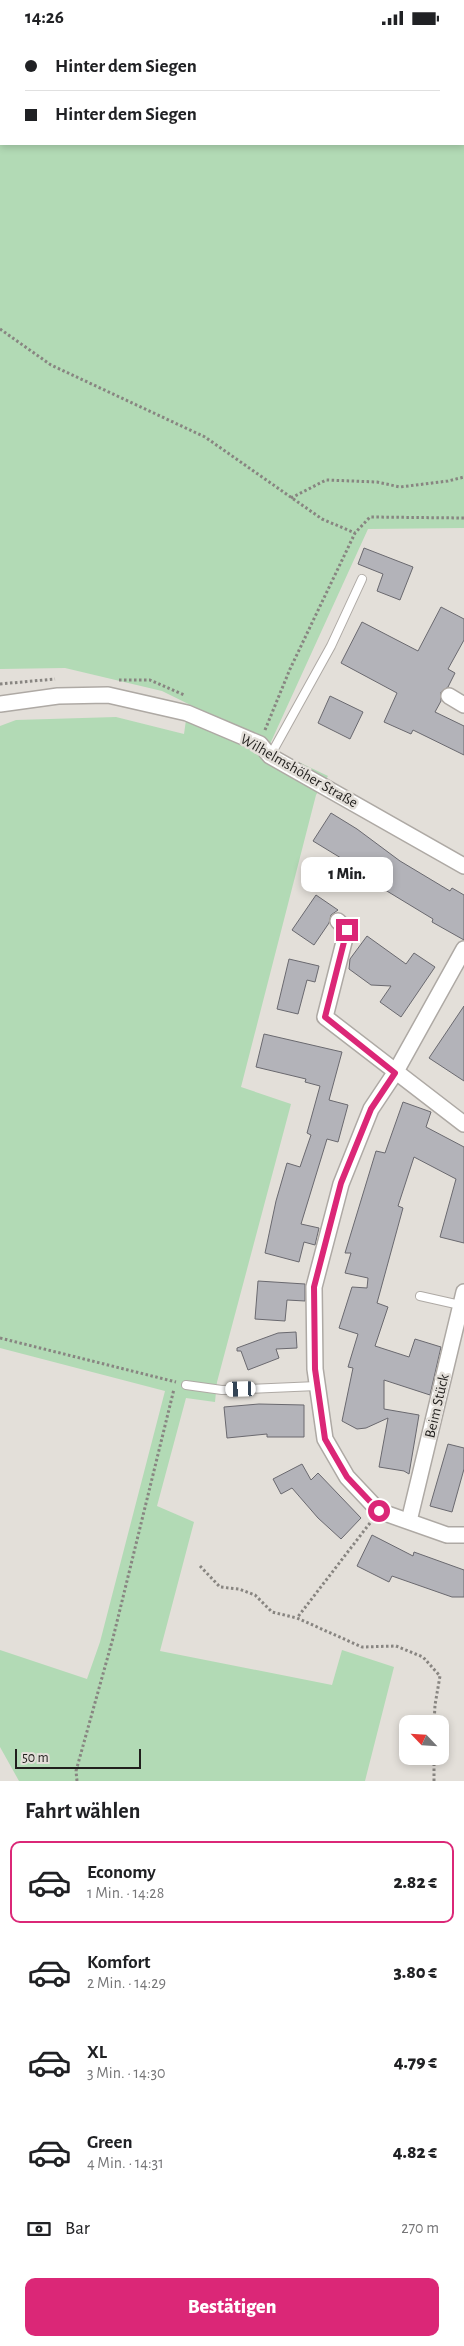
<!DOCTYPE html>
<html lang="de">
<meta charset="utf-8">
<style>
:root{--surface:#fff;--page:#f6f6f6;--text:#202124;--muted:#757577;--line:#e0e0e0;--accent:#db2777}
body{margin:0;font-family:"Alegreya Sans",sans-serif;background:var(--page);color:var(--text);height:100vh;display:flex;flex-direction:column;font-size:19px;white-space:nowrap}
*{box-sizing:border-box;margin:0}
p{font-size:16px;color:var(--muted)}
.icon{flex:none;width:28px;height:28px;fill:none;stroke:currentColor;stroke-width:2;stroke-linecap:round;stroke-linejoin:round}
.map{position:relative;height:1746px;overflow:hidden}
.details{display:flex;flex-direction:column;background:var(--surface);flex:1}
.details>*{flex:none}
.hud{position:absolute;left:0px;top:0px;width:465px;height:110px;box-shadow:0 2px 8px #0003;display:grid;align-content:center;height:110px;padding:0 25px;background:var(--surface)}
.needle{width:32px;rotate:295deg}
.buttons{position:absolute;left:399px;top:1680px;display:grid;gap:10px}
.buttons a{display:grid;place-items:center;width:50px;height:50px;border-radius:10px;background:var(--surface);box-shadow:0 2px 8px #0003;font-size:25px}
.scale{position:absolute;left:15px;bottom:12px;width:126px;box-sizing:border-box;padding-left:5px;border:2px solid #211f1d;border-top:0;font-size:14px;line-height:18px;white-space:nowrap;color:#211f1d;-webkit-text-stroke:4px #e3dfd9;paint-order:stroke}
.end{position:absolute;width:22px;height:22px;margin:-11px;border:6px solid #db2777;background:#fff;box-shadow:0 0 0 2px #fff}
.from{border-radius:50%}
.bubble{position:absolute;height:35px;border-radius:10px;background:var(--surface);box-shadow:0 2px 8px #0003;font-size:16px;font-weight:800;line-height:35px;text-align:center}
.car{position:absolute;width:15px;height:30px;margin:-15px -8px;border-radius:6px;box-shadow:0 0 4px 1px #0007;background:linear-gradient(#fff 24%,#345 0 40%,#fff 0 76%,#345 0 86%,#fff 0)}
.hud b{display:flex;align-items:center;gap:18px;height:48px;font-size:19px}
.hud b+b{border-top:1px solid var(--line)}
.hud i{width:12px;height:12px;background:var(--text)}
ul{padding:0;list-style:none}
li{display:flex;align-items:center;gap:15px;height:82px;margin:0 10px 8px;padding:0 15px;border:2px solid transparent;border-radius:10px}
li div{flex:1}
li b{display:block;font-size:19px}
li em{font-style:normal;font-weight:800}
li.active{border-color:var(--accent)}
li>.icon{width:45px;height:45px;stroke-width:1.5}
h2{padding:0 25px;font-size:22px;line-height:60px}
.pay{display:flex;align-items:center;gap:12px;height:55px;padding:0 25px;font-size:19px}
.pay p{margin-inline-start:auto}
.primary-button{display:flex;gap:10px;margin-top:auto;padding:10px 25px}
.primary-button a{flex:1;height:58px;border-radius:10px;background:var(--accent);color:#fff;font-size:20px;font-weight:800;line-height:58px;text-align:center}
.status{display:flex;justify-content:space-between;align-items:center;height:35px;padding:0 25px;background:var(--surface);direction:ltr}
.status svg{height:14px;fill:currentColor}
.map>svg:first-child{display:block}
.green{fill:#b2dab5;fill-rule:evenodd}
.building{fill:#b3b3b9;stroke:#6a696f}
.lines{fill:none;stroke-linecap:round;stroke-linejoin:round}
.lane-casing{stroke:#aea9a4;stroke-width:10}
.street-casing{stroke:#aea9a4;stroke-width:18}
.path{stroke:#888581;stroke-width:3;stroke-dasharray:2.5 2.5;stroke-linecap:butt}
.lane{stroke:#fff;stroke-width:8}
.street{stroke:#fff;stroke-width:15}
.route{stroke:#db2777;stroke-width:6}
.labels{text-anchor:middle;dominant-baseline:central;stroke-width:5;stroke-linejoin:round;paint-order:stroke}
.street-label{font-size:15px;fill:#211f1d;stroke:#e3dfd9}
</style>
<div class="status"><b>14:26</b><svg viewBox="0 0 49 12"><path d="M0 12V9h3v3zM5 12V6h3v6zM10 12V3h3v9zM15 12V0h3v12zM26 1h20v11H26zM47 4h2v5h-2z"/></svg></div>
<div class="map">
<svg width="464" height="1746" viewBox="0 0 464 1746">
<rect width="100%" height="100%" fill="#e3dfd9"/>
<!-- green -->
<g class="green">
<path d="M0 0H464V493L368 494 270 709 162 656 65 633 0 634ZM1 1H464V109H1Z"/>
<polygon points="187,678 238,698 328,741 316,760 241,1052 291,1069 217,1347 215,1367 186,1363 157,1471 194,1487 160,1616 332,1650 342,1615 394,1632 365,1746 19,1746 0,1712 0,1615 87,1644 100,1607 165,1356 0,1313 0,691 16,685 116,682 184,699"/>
</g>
<!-- building -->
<g class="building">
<polygon points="364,513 413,532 400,565 377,556 383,539 358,529"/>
<polygon points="441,572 464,584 464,605 448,634 455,638 448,652 441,657 441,666 435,677 464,691 464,720 413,695 411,699 384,687 397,658 341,628 362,587 418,616"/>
<polygon points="330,661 363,677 350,704 318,688"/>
<polygon points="331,778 357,794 400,826 450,856 452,853 464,860 464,905 432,887 433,884 372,847 370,851 354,841 359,834 313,806"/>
<polygon points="316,860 338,875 331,880 329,888 314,910 292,895"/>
<polygon points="367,901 406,929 414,918 435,932 401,982 380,967 391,951 371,950 349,934 350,924"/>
<polygon points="289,924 319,931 315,947 307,945 298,979 277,974"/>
<polygon points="464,971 464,1046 429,1023"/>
<polygon points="264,999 342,1017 329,1065 348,1070 338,1107 327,1104 301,1189 319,1193 315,1210 304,1207 299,1227 265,1218 276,1166 287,1128 300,1132 311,1100 307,1098 320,1051 305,1047 306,1044 256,1032"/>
<polygon points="403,1067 431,1077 426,1092 464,1112 464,1208 440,1202 456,1144 414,1122 398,1171 403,1173 377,1268 388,1272 375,1311 409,1322 415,1304 441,1312 430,1360 384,1345 384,1374 419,1380 409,1439 404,1436 379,1432 388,1383 366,1393 357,1394 342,1386 353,1333 348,1332 358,1299 339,1293 352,1252 367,1253 368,1243 345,1238 351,1218 345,1218 376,1116 385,1118"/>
<polygon points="258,1246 305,1249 305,1266 287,1265 285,1286 255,1284"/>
<polygon points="296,1297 297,1313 276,1314 279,1323 248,1335 241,1316 237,1316 237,1313 278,1298"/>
<polygon points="259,1369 304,1370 304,1402 267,1402 267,1399 227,1403 224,1372"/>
<polygon points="448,1409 464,1413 464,1434 452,1477 430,1471"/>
<polygon points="302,1429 311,1445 318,1438 361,1483 341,1504 318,1483 292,1453 281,1459 273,1444"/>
<polygon points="372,1500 413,1521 414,1517 464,1535 464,1562 452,1562 392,1541 389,1547 357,1531"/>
</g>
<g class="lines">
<defs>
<g id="lane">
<polyline points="270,721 331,611 362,544"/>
<polyline points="420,1261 460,1270"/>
<polyline points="186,1350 222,1355 317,1351"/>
</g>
<g id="street">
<polyline points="449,661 464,670"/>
<polyline points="0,669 58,661 108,660 187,678 260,709 270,721 464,831"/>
<polyline points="338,886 347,895 325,982 464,1089"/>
<polyline points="464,914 395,1038 371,1074 341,1149 314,1252 315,1334 325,1404 347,1442 379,1476 447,1500 464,1500"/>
<polyline points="409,1486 464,1257"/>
</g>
</defs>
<!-- lane casing -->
<use href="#lane" class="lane-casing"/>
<!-- street casing -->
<use href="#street" class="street-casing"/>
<!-- path -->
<g class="path">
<polyline points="99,1 103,0"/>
<polyline points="0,15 1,15"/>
<polyline points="0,294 51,330 205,402 322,484 355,498"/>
<polyline points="291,463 326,445 377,447 400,452 448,446 464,442"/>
<polyline points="119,645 150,645 184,660"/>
<polyline points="0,649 55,644"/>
<polyline points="265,695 290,634 355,498 370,482 464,483"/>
<polyline points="0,1303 176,1347"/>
<polyline points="370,1488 297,1583 362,1612 396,1611 423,1622 440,1641 435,1670 434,1689"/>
<polyline points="200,1531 220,1552 239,1554 255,1560 272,1577 297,1583"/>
<polyline points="77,1746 76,1736 113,1603 174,1354"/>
<polyline points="434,1746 434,1721"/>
</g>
<!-- lane -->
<use href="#lane" class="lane"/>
<!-- street -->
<use href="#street" class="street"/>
</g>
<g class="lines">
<!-- route -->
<polyline class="route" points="347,895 325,982 395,1038 371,1074 341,1148 314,1252 315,1334 325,1404 347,1442 379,1476"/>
</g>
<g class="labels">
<!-- street labels -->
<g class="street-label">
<text transform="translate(299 736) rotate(30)">Wilhelmshöher Straße</text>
<text transform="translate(437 1371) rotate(-77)">Beim Stück</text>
</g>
</g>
</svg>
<div class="buttons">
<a><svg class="needle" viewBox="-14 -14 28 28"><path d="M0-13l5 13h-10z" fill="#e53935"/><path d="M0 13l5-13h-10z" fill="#757577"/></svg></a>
</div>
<div class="scale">50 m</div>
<i class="end from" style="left:379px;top:1476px"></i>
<i class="end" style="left:347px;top:895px"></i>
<div class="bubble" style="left:301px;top:822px;width:92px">1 Min.</div>
<i class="car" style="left:241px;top:1354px;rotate:268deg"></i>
<div class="hud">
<b><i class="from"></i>Hinter dem Siegen</b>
<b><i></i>Hinter dem Siegen</b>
</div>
</div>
<section class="details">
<h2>Fahrt wählen</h2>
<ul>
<li class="active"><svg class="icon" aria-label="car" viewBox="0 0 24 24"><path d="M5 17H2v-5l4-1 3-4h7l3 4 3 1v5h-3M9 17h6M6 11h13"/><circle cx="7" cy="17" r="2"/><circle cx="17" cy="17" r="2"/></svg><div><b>Economy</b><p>1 Min. · 14:28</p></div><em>2.82 €</em></li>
<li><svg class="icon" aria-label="car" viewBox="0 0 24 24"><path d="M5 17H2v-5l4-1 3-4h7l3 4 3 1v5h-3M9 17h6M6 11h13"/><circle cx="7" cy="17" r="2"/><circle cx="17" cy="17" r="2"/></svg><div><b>Komfort</b><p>2 Min. · 14:29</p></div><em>3.80 €</em></li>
<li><svg class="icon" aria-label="car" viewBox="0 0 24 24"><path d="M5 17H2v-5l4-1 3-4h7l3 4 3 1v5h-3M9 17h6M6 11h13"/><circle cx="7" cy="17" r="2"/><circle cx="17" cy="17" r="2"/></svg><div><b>XL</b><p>3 Min. · 14:30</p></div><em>4.79 €</em></li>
<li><svg class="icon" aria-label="car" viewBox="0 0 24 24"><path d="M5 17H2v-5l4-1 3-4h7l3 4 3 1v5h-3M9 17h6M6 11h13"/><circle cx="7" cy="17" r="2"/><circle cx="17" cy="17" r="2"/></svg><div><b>Green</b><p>4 Min. · 14:31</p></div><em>4.82 €</em></li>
</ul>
<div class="pay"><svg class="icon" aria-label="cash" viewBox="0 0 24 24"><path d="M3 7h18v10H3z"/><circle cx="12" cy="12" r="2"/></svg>Bar<p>270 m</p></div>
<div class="primary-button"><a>Bestätigen</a></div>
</section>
